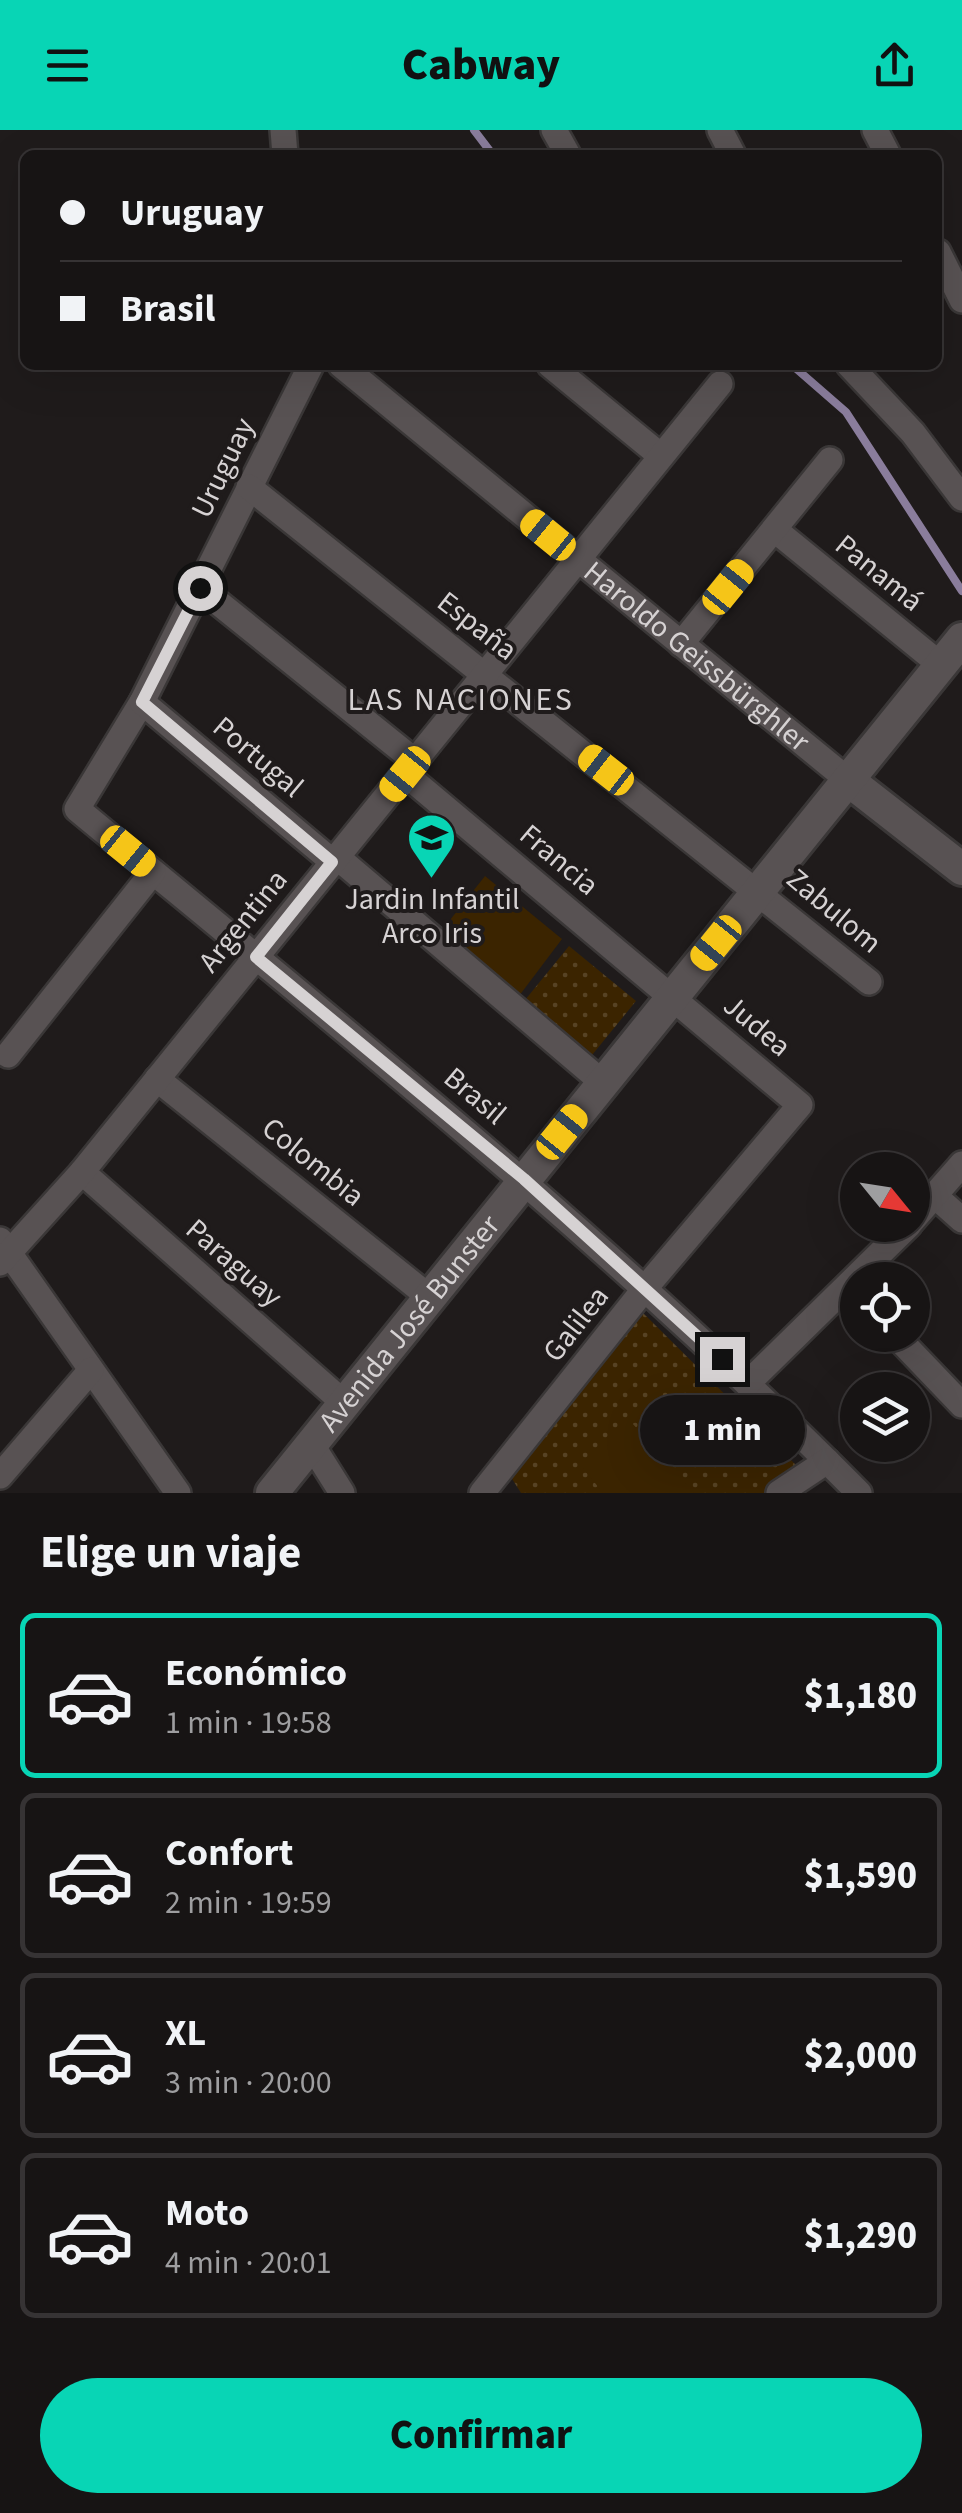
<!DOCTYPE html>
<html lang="es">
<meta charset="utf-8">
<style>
:root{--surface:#171414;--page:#201d1d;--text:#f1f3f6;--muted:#9e9ea0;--line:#363334;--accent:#08d5b5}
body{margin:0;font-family:"Source Sans 3",sans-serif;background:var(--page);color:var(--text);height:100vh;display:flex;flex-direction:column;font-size:38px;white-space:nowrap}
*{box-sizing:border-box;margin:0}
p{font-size:32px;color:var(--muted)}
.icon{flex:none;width:55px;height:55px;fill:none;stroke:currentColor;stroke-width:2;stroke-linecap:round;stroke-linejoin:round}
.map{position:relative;height:1363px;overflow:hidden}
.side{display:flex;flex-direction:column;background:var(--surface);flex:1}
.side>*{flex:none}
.guide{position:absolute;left:20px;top:20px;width:922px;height:220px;border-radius:15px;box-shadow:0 10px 40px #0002,0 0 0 2px var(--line);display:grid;align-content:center;height:220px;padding:0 40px;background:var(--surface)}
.needle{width:65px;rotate:120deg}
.fabs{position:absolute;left:840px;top:1022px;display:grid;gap:20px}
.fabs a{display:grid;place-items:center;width:90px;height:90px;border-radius:50%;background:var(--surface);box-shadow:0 10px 40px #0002,0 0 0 2px var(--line);font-size:50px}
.end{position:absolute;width:45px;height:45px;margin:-22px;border:12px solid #d6d2d3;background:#111;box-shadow:0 0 0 5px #111}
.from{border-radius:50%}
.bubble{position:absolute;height:70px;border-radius:35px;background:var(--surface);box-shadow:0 10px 40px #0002,0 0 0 2px var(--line);font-size:32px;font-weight:800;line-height:70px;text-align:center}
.car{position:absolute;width:30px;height:60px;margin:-30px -15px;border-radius:12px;box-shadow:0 0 8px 2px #0007;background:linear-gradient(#f5c518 24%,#345 0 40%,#f5c518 0 76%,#345 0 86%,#f5c518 0)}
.guide b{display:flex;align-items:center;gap:35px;height:95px;font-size:38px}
.guide b+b{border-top:2px solid var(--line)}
.guide i{width:25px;height:25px;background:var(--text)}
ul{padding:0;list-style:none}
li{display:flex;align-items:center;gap:30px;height:165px;margin:0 20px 15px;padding:0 20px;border:5px solid var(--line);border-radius:15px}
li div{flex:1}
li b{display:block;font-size:38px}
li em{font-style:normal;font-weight:800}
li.active{border-color:var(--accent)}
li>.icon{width:90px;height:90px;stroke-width:1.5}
h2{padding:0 40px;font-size:45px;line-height:120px}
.action{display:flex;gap:20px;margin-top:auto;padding:20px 40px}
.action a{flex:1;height:115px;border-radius:60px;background:var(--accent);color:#111;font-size:40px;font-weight:800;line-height:115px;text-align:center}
header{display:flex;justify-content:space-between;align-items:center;height:130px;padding:0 40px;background:var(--accent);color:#111;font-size:45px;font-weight:800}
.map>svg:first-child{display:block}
.park{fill:url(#park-dots)}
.pitch{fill:#3b2400}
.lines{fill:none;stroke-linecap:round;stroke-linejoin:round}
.stream{stroke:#8a7d9c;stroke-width:8}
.minor-casing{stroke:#3a3737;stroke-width:30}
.tertiary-casing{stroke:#3a3737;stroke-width:38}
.minor{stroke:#585253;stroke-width:25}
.tertiary{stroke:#585253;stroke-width:32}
.route{stroke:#d6d2d3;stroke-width:12}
.labels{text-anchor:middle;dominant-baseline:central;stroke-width:8;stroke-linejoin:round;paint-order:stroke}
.street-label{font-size:30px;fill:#d6d2d3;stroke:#1f1b1b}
.poi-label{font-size:30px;fill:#d6d2d3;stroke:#1f1b1b}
.neighbourhood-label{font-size:32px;letter-spacing:2.5px;fill:#d6d2d3;stroke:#1f1b1b}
</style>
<header><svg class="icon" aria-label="menu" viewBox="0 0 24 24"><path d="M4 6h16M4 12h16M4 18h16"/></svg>Cabway<svg class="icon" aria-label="share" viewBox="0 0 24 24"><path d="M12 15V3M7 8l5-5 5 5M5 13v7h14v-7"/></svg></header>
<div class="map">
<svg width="962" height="1363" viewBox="0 0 962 1363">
<defs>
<pattern id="park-dots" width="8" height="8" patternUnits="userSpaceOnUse" patternTransform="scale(2.5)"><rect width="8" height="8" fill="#3b2400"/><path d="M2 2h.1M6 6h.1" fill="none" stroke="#574324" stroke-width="1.8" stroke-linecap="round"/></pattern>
</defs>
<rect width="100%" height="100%" fill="#1f1b1b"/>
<!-- park -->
<g class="park">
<polygon points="569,816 636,871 588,930 521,875"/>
<polygon points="640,1180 803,1342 772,1363 521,1363 509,1344"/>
</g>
<!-- pitch -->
<g class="pitch">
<polygon points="485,746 562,809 516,870 438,805"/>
<polygon points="632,1293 694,1363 603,1363 583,1338"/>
</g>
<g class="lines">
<!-- stream -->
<g class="stream">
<polyline points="474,0 493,25"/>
<polyline points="792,235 846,282 962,461"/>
</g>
<defs>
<g id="minor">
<polyline points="283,0 285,25"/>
<polyline points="554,0 568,25"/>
<polyline points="720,0 733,25"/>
<polyline points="875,0 888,25"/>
<polyline points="938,122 962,170"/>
<path d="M311 235 142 572 77 679C344 900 614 1116 859 1363"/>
<path id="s1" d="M341 235 848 650"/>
<polyline points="550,235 661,326"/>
<polyline points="849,235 913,303 962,368"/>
<polyline points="249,357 869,852"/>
<polyline points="775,400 942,536"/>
<polyline points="200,458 415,631"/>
<polyline points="681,514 830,330"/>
<polyline points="142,572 333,732"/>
<polyline points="405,644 800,975 646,1157 482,1363"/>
<polyline points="337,727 602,952"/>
<polyline points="8,925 153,742"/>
<polyline points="157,949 428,1166"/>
<polyline points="82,1042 343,1272"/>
<polyline points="935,1066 962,1090"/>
<polyline points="912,1091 962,1034"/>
<polyline points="0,1110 178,1363"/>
<polyline points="0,1133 82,1042 720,254"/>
<polyline points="895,1205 962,1275"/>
<polyline points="748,1253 909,1095"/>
<polyline points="310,1312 342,1363"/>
<polyline points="0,1346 91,1240"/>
<polyline points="779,1363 827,1331"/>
</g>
<g id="tertiary">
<polyline points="848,650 962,739"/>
<path id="s2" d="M272 1363 962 509"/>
</g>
</defs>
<!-- minor casing -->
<use href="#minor" class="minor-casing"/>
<!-- tertiary casing -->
<use href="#tertiary" class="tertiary-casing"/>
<!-- minor -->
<use href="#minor" class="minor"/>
<!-- tertiary -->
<use href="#tertiary" class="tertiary"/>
</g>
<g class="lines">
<!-- route -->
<polyline class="route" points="200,458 142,572 332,732 256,827 524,1049 722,1229"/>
</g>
<!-- icons -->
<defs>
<symbol id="school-pin" viewBox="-11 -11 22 30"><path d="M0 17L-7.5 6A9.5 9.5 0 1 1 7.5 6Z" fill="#08d5b5" stroke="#1f1b1b"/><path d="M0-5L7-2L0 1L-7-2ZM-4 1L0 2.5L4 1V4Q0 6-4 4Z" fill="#111"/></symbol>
</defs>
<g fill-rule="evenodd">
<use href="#school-pin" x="404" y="680" width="55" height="75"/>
</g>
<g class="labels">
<!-- street labels -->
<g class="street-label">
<text transform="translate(223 338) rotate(-64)">Uruguay</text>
<text transform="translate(879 443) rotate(39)">Panamá</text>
<text transform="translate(477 496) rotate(38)">España</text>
<text stroke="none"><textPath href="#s1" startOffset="460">Haroldo Geissbürghler</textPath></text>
<text transform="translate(258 627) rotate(40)">Portugal</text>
<text transform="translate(559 730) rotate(40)">Francia</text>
<text transform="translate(834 781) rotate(40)">Zabulom</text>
<text transform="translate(243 791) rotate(-51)">Argentina</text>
<text transform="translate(757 896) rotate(40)">Judea</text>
<text transform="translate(475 966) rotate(40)">Brasil</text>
<text transform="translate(313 1032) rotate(39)">Colombia</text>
<text transform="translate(234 1133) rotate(41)">Paraguay</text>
<text stroke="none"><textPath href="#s2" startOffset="218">Avenida José Bunster</textPath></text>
<text transform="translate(576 1194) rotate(-52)">Galilea</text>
</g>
<!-- poi labels -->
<g class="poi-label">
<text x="432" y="769">Jardin Infantil<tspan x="432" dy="34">Arco Iris</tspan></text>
</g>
<!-- neighbourhood labels -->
<g class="neighbourhood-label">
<text x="461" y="570">LAS NACIONES</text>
</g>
</g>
</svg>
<div class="fabs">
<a><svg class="needle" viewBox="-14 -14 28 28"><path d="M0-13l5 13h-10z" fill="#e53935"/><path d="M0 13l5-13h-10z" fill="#9e9ea0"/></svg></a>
<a><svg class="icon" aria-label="locate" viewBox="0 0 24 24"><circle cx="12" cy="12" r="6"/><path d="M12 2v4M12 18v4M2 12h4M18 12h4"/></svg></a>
<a><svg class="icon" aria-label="layers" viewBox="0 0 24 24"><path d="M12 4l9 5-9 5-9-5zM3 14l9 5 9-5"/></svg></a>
</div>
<i class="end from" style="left:200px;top:458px"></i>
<i class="end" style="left:722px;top:1229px"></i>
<div class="bubble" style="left:640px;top:1265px;width:165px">1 min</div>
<i class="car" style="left:548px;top:405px;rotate:309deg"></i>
<i class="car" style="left:728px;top:457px;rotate:39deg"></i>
<i class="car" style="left:606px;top:640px;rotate:308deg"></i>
<i class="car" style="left:405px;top:644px;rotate:219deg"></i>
<i class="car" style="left:128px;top:721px;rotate:129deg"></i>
<i class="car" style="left:716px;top:813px;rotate:219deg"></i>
<i class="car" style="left:562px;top:1002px;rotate:39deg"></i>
<div class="guide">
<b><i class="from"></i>Uruguay</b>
<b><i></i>Brasil</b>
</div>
</div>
<section class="side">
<h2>Elige un viaje</h2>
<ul>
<li class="active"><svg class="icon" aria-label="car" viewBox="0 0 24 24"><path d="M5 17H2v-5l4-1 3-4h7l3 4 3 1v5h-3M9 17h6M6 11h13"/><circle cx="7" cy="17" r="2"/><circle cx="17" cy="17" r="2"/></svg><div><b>Económico</b><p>1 min · 19:58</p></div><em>$1,180</em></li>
<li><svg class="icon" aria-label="car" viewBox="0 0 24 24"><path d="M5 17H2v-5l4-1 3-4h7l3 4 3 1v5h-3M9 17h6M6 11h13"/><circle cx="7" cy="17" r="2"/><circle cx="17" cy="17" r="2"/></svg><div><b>Confort</b><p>2 min · 19:59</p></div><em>$1,590</em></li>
<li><svg class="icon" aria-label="car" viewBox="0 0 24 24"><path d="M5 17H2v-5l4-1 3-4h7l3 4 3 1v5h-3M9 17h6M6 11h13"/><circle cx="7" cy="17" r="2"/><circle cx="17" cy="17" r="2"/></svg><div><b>XL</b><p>3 min · 20:00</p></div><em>$2,000</em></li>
<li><svg class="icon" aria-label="car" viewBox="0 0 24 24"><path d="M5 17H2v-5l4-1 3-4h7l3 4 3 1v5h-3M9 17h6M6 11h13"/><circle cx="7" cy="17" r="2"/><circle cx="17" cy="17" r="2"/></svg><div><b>Moto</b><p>4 min · 20:01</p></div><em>$1,290</em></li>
</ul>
<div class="action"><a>Confirmar</a></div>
</section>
